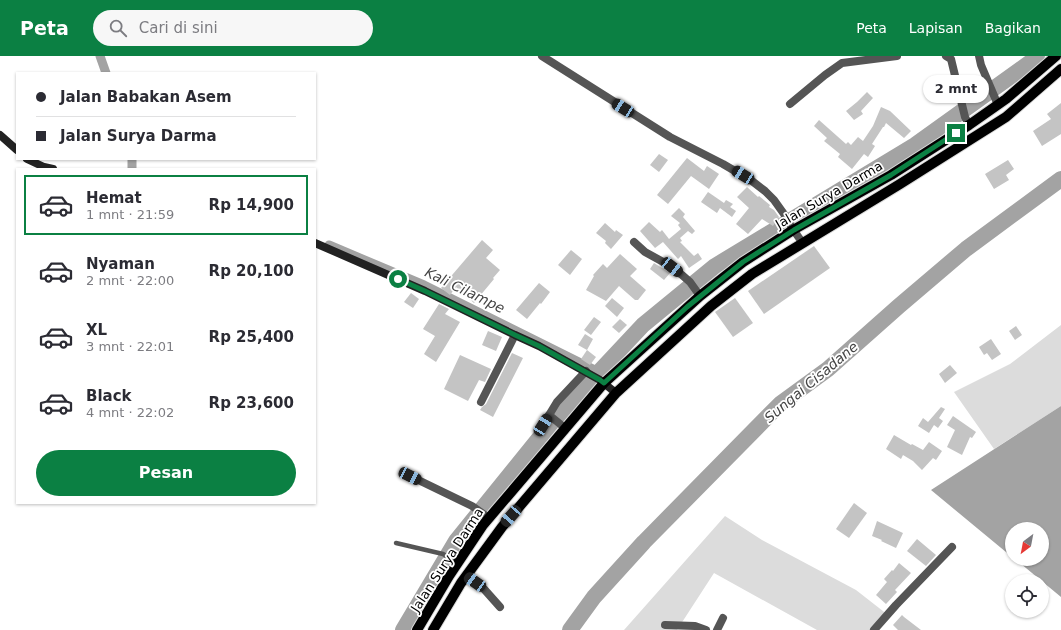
<!DOCTYPE html>
<html lang="id">
<meta charset="utf-8">
<style>
:root{--surface:#fff;--page:#f7f7f7;--text:#2b2b33;--muted:#7c7c81;--line:#e1e1e2;--accent:#0b8043}
body{margin:0;font-family:"DejaVu Sans",sans-serif;background:var(--page);color:var(--text);height:100vh;display:flex;flex-direction:column;font-size:15px;white-space:nowrap}
*{box-sizing:border-box;margin:0}
p{font-size:13px;color:var(--muted)}
.icon{flex:none;width:22px;height:22px;fill:none;stroke:currentColor;stroke-width:2;stroke-linecap:round;stroke-linejoin:round}
.map{position:relative;flex:1;overflow:hidden}
.sheet{position:absolute;left:16px;top:112px;width:300px;height:336px;display:flex;flex-direction:column;background:var(--surface);border-radius:0px;box-shadow:0 1px 3px #0004}
.sheet>*{flex:none}
.guide{position:absolute;left:16px;top:16px;width:300px;height:88px;border-radius:0px;box-shadow:0 1px 3px #0004;display:grid;align-content:center;height:88px;padding:0 20px;background:var(--surface)}
.needle{width:26px;rotate:212deg}
.controls{position:absolute;left:1005px;top:466px;display:grid;gap:8px}
.controls a{display:grid;place-items:center;width:44px;height:44px;border-radius:50%;background:var(--surface);box-shadow:0 1px 3px #0004;font-size:20px}
.end{position:absolute;width:18px;height:18px;margin:-9px;border:5px solid #0b8043;background:#fff;box-shadow:0 0 0 2px #fff}
.from{border-radius:50%}
.bubble{position:absolute;height:28px;border-radius:14px;background:var(--surface);box-shadow:0 1px 3px #0004;font-size:13px;font-weight:800;line-height:28px;text-align:center}
.car{position:absolute;width:12px;height:24px;margin:-12px -6px;border-radius:5px;box-shadow:0 0 3px 1px #0007;background:linear-gradient(#222 24%,#8ab4d8 0 40%,#222 0 76%,#8ab4d8 0 86%,#222 0)}
.guide b{display:flex;align-items:center;gap:14px;height:38px;font-size:15px}
.guide b+b{border-top:1px solid var(--line)}
.guide i{width:10px;height:10px;background:var(--text)}
ul{padding:7px 0 0;list-style:none}
li{display:flex;align-items:center;gap:12px;height:60px;margin:0 8px 6px;padding:0 12px;border:2px solid transparent;border-radius:0px}
li div{flex:1}
li b{display:block;font-size:15px}
li em{font-style:normal;font-weight:800}
li.current{border-color:var(--accent)}
li>.icon{width:36px;height:36px;stroke-width:1.5}
.action{display:flex;gap:8px;margin-top:auto;padding:8px 20px}
.action a{flex:1;height:46px;border-radius:24px;background:var(--accent);color:#fff;font-size:16px;font-weight:800;line-height:46px;text-align:center}
header{display:flex;align-items:center;gap:24px;box-sizing:border-box;height:56px;padding:0 20px;background:var(--accent);color:#fff}
header strong{font-size:19px}
nav{display:flex;gap:22px;margin-inline-start:auto;font-size:14px}
.search{width:280px;height:36px;background:var(--page);display:flex;align-items:center;gap:10px;box-sizing:border-box;padding:0 14px;border-radius:22px;color:var(--muted);font-size:15px}
.map>svg:first-child{display:block}
.green{fill:#dcdcdc}
.water{fill:#a3a3a3}
.lines{fill:none;stroke-linecap:round;stroke-linejoin:round}
.canal{stroke:#a3a3a3;stroke-width:9}
.river{stroke:#a3a3a3;stroke-width:16}
.building{fill:#c4c4c4}
.primary-casing{stroke:#dbdbdb;stroke-width:12}
.lane{stroke:#555;stroke-width:4.5}
.street{stroke:#555;stroke-width:8}
.secondary{stroke:#222;stroke-width:8}
.primary{stroke:#000;stroke-width:10}
.route{stroke:#0b8043;stroke-width:5}
.labels{text-anchor:middle;dominant-baseline:central;stroke-width:3.5;stroke-linejoin:round;paint-order:stroke}
.street-label{font-size:13px;fill:#000;stroke:#fff}
.water-label{font-size:14px;font-style:italic;fill:#444;stroke:#fff}
</style>
<header>
<strong>Peta</strong>
<div class="search"><svg class="icon" aria-label="search" viewBox="0 0 24 24"><circle cx="10" cy="10" r="6"/><path d="M15 15l6 6"/></svg>Cari di sini</div>
<nav><a>Peta</a><a>Lapisan</a><a>Bagikan</a></nav>
</header>
<div class="map">
<svg width="1061" height="574" viewBox="0 0 1061 574">
<rect width="100%" height="100%" fill="#fff"/>
<!-- green -->
<g class="green">
<polygon points="1061,269 1061,350 994,393 954,336 1010,308"/>
<polygon points="725,460 762,484 856,534 888,559 874,574 817,574 714,517 677,574 624,574"/>
</g>
<!-- water -->
<polygon class="water" points="1061,350 1061,541 1015,503 1042,503 1042,473 1012,473 1012,501 931,434"/>
<g class="lines">
<!-- canal -->
<g class="canal">
<polyline points="100,0 106,17"/>
<polyline points="132,103 132,113"/>
<polyline points="329,189 424,229 599,316"/>
</g>
<!-- river -->
<g class="river">
<polyline points="403,574 456,485 553,365 643,269 715,210 915,89 1032,5 1037,0"/>
<polyline points="570,574 594,541 644,486 780,348 828,313 899,250 966,193 1061,123"/>
</g>
</g>
<!-- building -->
<g class="building">
<polygon points="867,36 873,42 861,55 863,58 854,64 846,55 857,46"/>
<polygon points="1061,47 1061,78 1042,90 1033,75 1051,63 1047,58"/>
<polygon points="881,51 890,55 911,75 904,82 886,67 884,71 883,71 872,88 875,90 868,101 864,98 852,113 838,101 840,98 824,85 827,82 814,70 819,64 846,88 848,86 851,89 858,81 863,85 873,70"/>
<polygon points="659,98 668,104 659,116 650,109"/>
<polygon points="687,102 704,115 707,110 719,118 709,133 691,120 668,148 657,139"/>
<polygon points="1008,104 1014,113 1006,119 1009,124 994,133 985,118"/>
<polygon points="747,131 758,141 759,140 770,149 769,151 774,154 779,161 773,170 762,163 748,178 736,168 749,152 737,141"/>
<polygon points="708,136 724,147 726,144 733,148 730,151 736,155 732,161 720,152 717,157 701,146"/>
<polygon points="679,152 685,158 683,161 695,175 692,178 688,175 680,182 682,185 680,186 694,200 698,197 702,203 689,212 681,200 678,203 663,186 655,192 640,175 649,166 660,176 662,174 669,183 681,173 678,169 680,167 671,160"/>
<polygon points="605,167 615,176 616,174 623,179 611,193 605,187 606,185 596,177"/>
<polygon points="482,184 493,194 486,202 500,214 493,222 494,223 474,247 456,231 450,239 441,232"/>
<polygon points="814,190 830,212 764,258 748,235"/>
<polygon points="571,194 582,203 570,219 558,209"/>
<polygon points="620,198 637,213 630,220 646,234 638,244 635,244 619,230 606,245 586,234 594,220 593,219 603,208 607,212"/>
<polygon points="654,207 670,217 664,224 650,213"/>
<polygon points="539,227 550,236 541,248 540,247 527,263 516,254"/>
<polygon points="411,237 419,243 413,252 404,246"/>
<polygon points="612,242 624,252 617,261 605,250"/>
<polygon points="735,242 753,267 733,281 715,256"/>
<polygon points="439,248 449,253 445,258 460,266 436,306 424,298 435,280 423,273"/>
<polygon points="594,261 601,266 591,279 584,274"/>
<polygon points="620,263 627,269 619,277 612,271"/>
<polygon points="1016,270 1022,279 1015,284 1009,275"/>
<polygon points="488,275 502,281 496,295 482,289"/>
<polygon points="585,278 593,283 587,294 578,289"/>
<polygon points="991,283 1001,298 992,304 987,297 984,299 979,291"/>
<polygon points="587,294 596,301 590,309 581,303"/>
<polygon points="512,297 523,302 493,361 480,354 482,351 486,348"/>
<polygon points="460,299 491,313 485,326 479,324 468,345 444,333"/>
<polygon points="950,309 957,317 945,327 939,318"/>
<polygon points="941,351 945,353 939,362 943,365 938,372 934,369 929,377 918,370 923,362 928,366"/>
<polygon points="953,360 976,376 972,382 970,381 962,399 947,391 955,374 947,369"/>
<polygon points="894,379 911,389 912,388 923,394 929,386 942,395 936,404 933,402 922,414 913,405 903,399 901,403 886,393"/>
<polygon points="854,447 867,457 849,482 836,473"/>
<polygon points="877,465 903,477 896,492 881,485 882,484 872,480"/>
<polygon points="917,483 936,499 926,510 907,495"/>
<polygon points="899,507 911,517 895,534 897,536 886,548 876,539 887,526 884,523 892,514 893,515"/>
<polygon points="902,559 904,561 921,574 898,574 893,569"/>
</g>
<g class="lines">
<defs>
<g id="primary">
<polyline points="417,574 449,520 483,469 489,462 604,327 700,240 743,206 793,174 891,119 969,69 1006,43 1056,0"/>
<polyline points="433,574 461,527 502,471 616,337 711,250 752,218 900,128 1006,61 1061,13"/>
</g>
</defs>
<!-- primary casing -->
<use href="#primary" class="primary-casing"/>
<!-- lane -->
<polyline class="lane" points="396,487 443,498 458,507"/>
<!-- street -->
<g class="street">
<polyline points="542,0 670,81 723,108 752,125 765,135 774,144 784,158 792,172 802,186"/>
<polyline points="946,0 951,3 965,61 969,69"/>
<polyline points="979,0 981,9 998,49"/>
<polyline points="790,48 825,19 842,7 897,0"/>
<polyline points="634,186 645,196 665,207 682,219 690,226 700,240"/>
<polyline points="481,346 515,279"/>
<polyline points="549,359 565,372"/>
<polyline points="543,369 557,346 586,315"/>
<polyline points="410,420 472,450 489,462"/>
<polyline points="466,520 484,533 500,551"/>
<polyline points="665,569 695,570 706,574"/>
<polyline points="717,574 723,562"/>
<polyline points="874,574 896,549 952,491"/>
</g>
<!-- secondary -->
<g class="secondary">
<polyline points="0,79 17,94"/>
<polyline points="27,103 44,111 53,113"/>
<polyline points="315,187 425,235 515,279 539,290 600,324 616,337"/>
</g>
<!-- primary -->
<use href="#primary" class="primary"/>
</g>
<g class="lines">
<!-- route -->
<polyline class="route" points="398,223 425,235 515,279 539,290 600,324 604,327 687,251 743,206 794,174 891,119 956,77"/>
</g>
<g class="labels">
<!-- street labels -->
<g class="street-label">
<text transform="translate(829 139) rotate(-30)">Jalan Surya Darma</text>
<text transform="translate(447 504) rotate(-57)">Jalan Surya Darma</text>
</g>
<!-- water labels -->
<g class="water-label">
<text transform="translate(465 234) rotate(26)">Kali Cilampe</text>
<text transform="translate(811 326) rotate(-40)">Sungai Cisadane</text>
</g>
</g>
</svg>
<div class="controls">
<a><svg class="needle" viewBox="-14 -14 28 28"><path d="M0-13l5 13h-10z" fill="#e53935"/><path d="M0 13l5-13h-10z" fill="#7c7c81"/></svg></a>
<a><svg class="icon" aria-label="locate" viewBox="0 0 24 24"><circle cx="12" cy="12" r="6"/><path d="M12 2v4M12 18v4M2 12h4M18 12h4"/></svg></a>
</div>
<i class="end from" style="left:398px;top:223px"></i>
<i class="end" style="left:956px;top:77px"></i>
<div class="bubble" style="left:923px;top:19px;width:66px">2 mnt</div>
<i class="car" style="left:623px;top:52px;rotate:302deg"></i>
<i class="car" style="left:743px;top:119px;rotate:301deg"></i>
<i class="car" style="left:672px;top:211px;rotate:128deg"></i>
<i class="car" style="left:543px;top:369px;rotate:32deg"></i>
<i class="car" style="left:410px;top:420px;rotate:116deg"></i>
<i class="car" style="left:511px;top:460px;rotate:221deg"></i>
<i class="car" style="left:475px;top:526px;rotate:305deg"></i>
<div class="guide">
<b><i class="from"></i>Jalan Babakan Asem</b>
<b><i></i>Jalan Surya Darma</b>
</div>
<section class="sheet">
<ul>
<li class="current"><svg class="icon" aria-label="car" viewBox="0 0 24 24"><path d="M5 17H2v-5l4-1 3-4h7l3 4 3 1v5h-3M9 17h6M6 11h13"/><circle cx="7" cy="17" r="2"/><circle cx="17" cy="17" r="2"/></svg><div><b>Hemat</b><p>1 mnt · 21:59</p></div><em>Rp 14,900</em></li>
<li><svg class="icon" aria-label="car" viewBox="0 0 24 24"><path d="M5 17H2v-5l4-1 3-4h7l3 4 3 1v5h-3M9 17h6M6 11h13"/><circle cx="7" cy="17" r="2"/><circle cx="17" cy="17" r="2"/></svg><div><b>Nyaman</b><p>2 mnt · 22:00</p></div><em>Rp 20,100</em></li>
<li><svg class="icon" aria-label="car" viewBox="0 0 24 24"><path d="M5 17H2v-5l4-1 3-4h7l3 4 3 1v5h-3M9 17h6M6 11h13"/><circle cx="7" cy="17" r="2"/><circle cx="17" cy="17" r="2"/></svg><div><b>XL</b><p>3 mnt · 22:01</p></div><em>Rp 25,400</em></li>
<li><svg class="icon" aria-label="car" viewBox="0 0 24 24"><path d="M5 17H2v-5l4-1 3-4h7l3 4 3 1v5h-3M9 17h6M6 11h13"/><circle cx="7" cy="17" r="2"/><circle cx="17" cy="17" r="2"/></svg><div><b>Black</b><p>4 mnt · 22:02</p></div><em>Rp 23,600</em></li>
</ul>
<div class="action"><a>Pesan</a></div>
</section>
</div>
